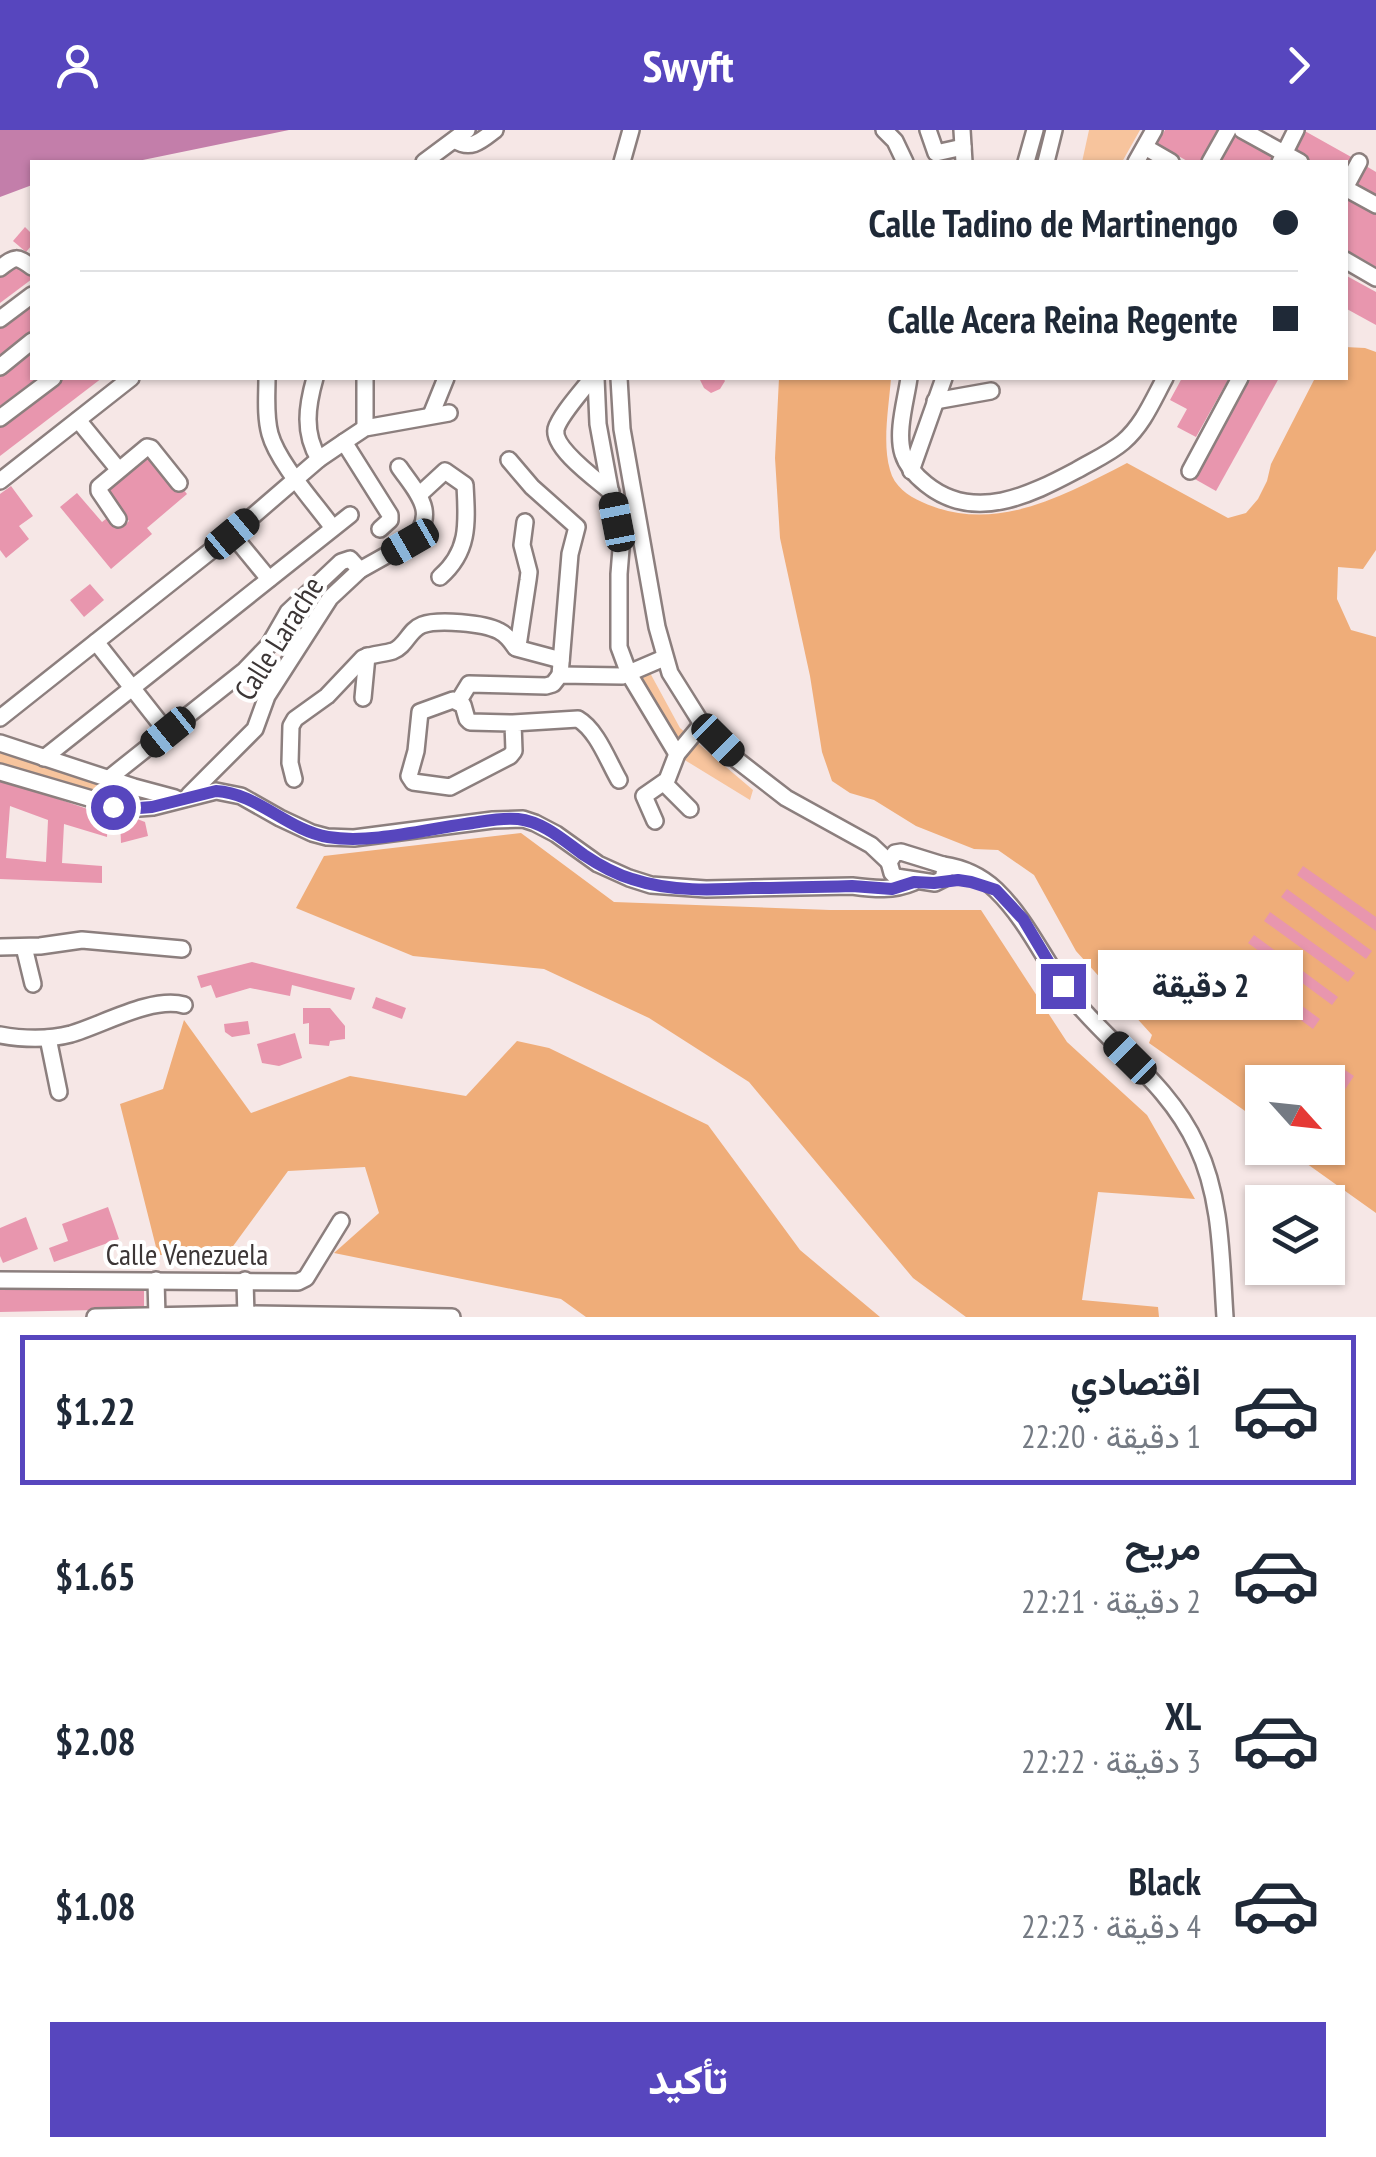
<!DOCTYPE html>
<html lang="ar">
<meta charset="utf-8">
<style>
:root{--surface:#fff;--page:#f2f2f3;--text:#1f2937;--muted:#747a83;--line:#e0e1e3;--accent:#5746be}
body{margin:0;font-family:"PT Sans Narrow",Vazirmatn,sans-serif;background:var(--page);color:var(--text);direction:rtl;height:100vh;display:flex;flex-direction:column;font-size:38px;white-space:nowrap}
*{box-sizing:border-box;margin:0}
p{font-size:32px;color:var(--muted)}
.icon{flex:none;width:55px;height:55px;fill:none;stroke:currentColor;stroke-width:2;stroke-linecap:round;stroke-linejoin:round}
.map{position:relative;height:1187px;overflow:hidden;direction:ltr}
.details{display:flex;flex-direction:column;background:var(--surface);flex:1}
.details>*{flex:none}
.banner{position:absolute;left:30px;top:30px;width:1318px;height:220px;border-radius:0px;box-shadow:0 2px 8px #0004;direction:rtl;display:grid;align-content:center;height:220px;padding:0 50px;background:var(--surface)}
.needle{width:65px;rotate:117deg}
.controls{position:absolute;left:1245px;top:935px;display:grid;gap:20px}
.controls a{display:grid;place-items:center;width:100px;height:100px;border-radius:0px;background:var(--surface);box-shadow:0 2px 8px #0004;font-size:50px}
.end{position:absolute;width:45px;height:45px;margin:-22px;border:12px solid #5746be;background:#fff;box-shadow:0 0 0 5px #fff}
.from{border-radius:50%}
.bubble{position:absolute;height:70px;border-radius:0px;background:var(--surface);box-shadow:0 2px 8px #0004;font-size:32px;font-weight:800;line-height:70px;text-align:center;direction:rtl}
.car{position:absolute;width:30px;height:60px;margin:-30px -15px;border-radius:12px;box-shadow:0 0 8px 2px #0007;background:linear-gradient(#222 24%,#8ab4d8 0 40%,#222 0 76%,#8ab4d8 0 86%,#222 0)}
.banner b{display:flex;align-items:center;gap:35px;height:95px;font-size:38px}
.banner b+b{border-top:2px solid var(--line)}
.banner i{width:25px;height:25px;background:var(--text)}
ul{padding:18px 0 0;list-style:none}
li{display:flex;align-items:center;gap:30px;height:150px;margin:0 20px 15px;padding:0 30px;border:5px solid transparent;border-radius:0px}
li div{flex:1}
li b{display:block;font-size:38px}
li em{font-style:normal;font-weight:800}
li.active{border-color:var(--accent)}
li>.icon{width:90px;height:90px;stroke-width:1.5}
.action{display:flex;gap:20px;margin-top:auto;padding:20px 50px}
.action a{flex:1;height:115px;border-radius:0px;background:var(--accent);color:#fff;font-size:40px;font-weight:800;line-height:115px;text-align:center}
header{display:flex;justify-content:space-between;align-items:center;height:130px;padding:0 50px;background:var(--accent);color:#fff;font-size:45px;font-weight:800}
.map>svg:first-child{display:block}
.green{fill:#f7c49d}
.forest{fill:#efad79}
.water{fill:#c37eaa}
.building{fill:#e896ae;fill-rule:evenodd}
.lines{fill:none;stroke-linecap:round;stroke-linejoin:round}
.minor-casing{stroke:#8c7f7e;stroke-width:20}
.minor{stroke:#fff;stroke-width:15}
.route{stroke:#5746be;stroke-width:12}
.labels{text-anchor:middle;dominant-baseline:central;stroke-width:8;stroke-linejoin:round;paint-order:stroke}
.street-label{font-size:30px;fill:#3c3636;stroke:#fff}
</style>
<header><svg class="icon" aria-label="forward" viewBox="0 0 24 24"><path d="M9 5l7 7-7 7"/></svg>Swyft<svg class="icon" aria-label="person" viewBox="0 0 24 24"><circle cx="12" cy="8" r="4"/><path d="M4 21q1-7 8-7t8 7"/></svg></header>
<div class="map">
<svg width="1376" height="1187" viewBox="0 0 1376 1187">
<rect width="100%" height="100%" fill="#f6e7e6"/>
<!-- green -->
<g class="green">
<polygon points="1089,0 1140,0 1122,32 1082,32"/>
<polygon points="649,541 680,598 753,660 750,670 670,621 624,554"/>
<polygon points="0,619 128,662 132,666 129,672 125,674 0,634"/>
</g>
<!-- forest -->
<g class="forest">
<path d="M1345 217 1365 218 1376 222V420L1363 439 1338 437 1337 469 1351 500 1376 507V1083L1289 1021 1288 1018H1328V952H1262V993L1149 913 1152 905 1076 821 1034 745 998 720 974 719 916 696 874 670 850 663 832 651 822 622 810 546 780 408 775 328 779 248H891C889 276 882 313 890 340 894 356 908 366 922 372 994 405 1063 366 1127 333L1228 388 1246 383 1258 369 1267 351 1271 334 1315 248H1345Z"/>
<polygon points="521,703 614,772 830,780 981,780 1067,912 1147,985 1195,1069 1098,1062 1082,1170 1158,1177 1159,1187 966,1187 913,1148 749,952 649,888 544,839 413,826 296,778 324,726"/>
<polygon points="184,890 251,983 350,946 466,966 517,911 549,918 708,995 800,1120 880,1187 586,1187 561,1169 334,1123 379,1083 365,1037 288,1041 228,1123 158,1125 120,974 163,959"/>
</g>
<!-- water -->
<polygon class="water" points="0,0 289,0 133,32 32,32 32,55 0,67"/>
<!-- building -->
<g class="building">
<polygon points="1165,0 1219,0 1201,32 1189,32 1157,14"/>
<polygon points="1303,0 1353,28 1345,41 1345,32 1308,32 1290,22"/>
<polygon points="1231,2 1273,26 1269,32 1214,32"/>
<polygon points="1366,36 1376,42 1376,69 1354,57"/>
<polygon points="1348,68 1376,84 1376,137 1345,119 1345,75"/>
<polygon points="25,97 32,104 32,115 26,122 13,111"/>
<polygon points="18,132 32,141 32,149 0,173 0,145"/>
<polygon points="1345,145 1376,162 1376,195 1345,178"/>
<polygon points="32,170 32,201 0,226 0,195"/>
<polygon points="32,220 32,248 37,248 0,276 0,245"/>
<polygon points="60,248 102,248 0,326 0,293"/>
<polygon points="699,248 723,248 725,251 720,259 711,263 704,258"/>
<polygon points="1182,248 1229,248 1196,307 1177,297 1187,279 1170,270"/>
<polygon points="1248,248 1279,248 1216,361 1193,348"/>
<polygon points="151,320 187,364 147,398 152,404 111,439 60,377 77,363 102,392 111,385 121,398 129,391 103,359"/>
<polygon points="11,356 33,386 19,396 29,409 6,428 0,420 0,364"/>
<polygon points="90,454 104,470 84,487 70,470"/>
<path d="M0 649 108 686 107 707 64 694 62 733 102 736V753L0 749ZM10 676 48 690 46 732 6 728Z"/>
<polygon points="132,687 145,692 148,706 121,713 120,690"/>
<polygon points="1303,736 1376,787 1376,801 1297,745"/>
<polygon points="1287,759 1372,821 1366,829 1281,767"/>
<polygon points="1270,782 1355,843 1348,852 1264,791"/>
<polygon points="1254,805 1338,867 1332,875 1248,813"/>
<polygon points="1235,827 1320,889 1313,899 1228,837"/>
<polygon points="252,832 355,858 351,870 292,855 290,866 250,858 216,868 211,855 201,858 197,846"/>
<polygon points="376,867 406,878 402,889 372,878"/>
<polygon points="303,878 330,878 345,896 345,909 330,911 329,916 309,914 309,893 303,894"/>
<polygon points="248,891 250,904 232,907 225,902 224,894"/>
<polygon points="295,903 302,928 279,936 262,933 257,914"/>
<polygon points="1345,940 1354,946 1328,985 1328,966"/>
<polygon points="108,1077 119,1109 54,1132 49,1118 68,1111 62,1094"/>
<polygon points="26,1087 38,1119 3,1133 0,1126 0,1098"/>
<polygon points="144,1156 144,1179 0,1182 0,1158"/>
</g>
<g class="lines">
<defs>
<g id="minor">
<polyline points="884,0 895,11 905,32"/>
<polyline points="928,0 936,23 963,17"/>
<polyline points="962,0 964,32"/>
<polyline points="1242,0 1300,32"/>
<path d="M455 10C471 21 482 10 495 0"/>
<polyline points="1145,17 1171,32"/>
<polyline points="424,32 467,0"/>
<polyline points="622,32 631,0"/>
<polyline points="1026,32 1035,0"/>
<polyline points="1046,32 1054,0"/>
<polyline points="1136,32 1154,0"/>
<polyline points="1210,32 1228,0"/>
<polyline points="1280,32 1296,0"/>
<polyline points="1359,32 1345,58 1376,75"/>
<polyline points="1345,130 1376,148"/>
<path d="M0 138C16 126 16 126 32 137"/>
<polyline points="0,189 32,165"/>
<polyline points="0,237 32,211"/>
<path d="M267 248C267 266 265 286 270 304 278 333 315 373 333 398"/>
<path d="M315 248C307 276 303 303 319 329"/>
<path d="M592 248C583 260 560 285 556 299 552 318 597 350 611 362"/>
<polyline points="596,248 598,294 621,419 619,444 619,517 629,544 677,624"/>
<polyline points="619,248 622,299 657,497 670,543 702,594 737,630 786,668 871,715 889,732"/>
<path d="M909 248C906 270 896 302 903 324 907 337 916 346 926 354 974 393 1030 365 1077 340 1092 331 1109 324 1123 312 1143 295 1153 270 1165 248"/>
<polyline points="935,271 991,261"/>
<polyline points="431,285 446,248"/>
<polyline points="0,288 53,248"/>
<polyline points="78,290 118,339"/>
<polyline points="365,298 365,248"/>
<polyline points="344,312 390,385 390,390 380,399"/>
<polyline points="509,330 532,357 577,397 570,424 560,545"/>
<polyline points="911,341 944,248"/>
<polyline points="1190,341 1240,248"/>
<polyline points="0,351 131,248"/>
<path d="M419 365 445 341 465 355C467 392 470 421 440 447"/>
<polyline points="118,389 99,361 99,357 147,317 151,318 179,353"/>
<polyline points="232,404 269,449"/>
<polyline points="96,512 167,602"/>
<polyline points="516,518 561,530"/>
<polyline points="363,568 367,526"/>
<polyline points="458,572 469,554 546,556 553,554 560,545 622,546 664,528"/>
<polyline points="0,588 232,404 319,329 344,312 365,298 449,283"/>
<path d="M513 593 470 592 467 589 463 575 453 570 420 582 416 621 409 646 413 652 450 657 510 626 514 621 513 593 578 589C597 600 608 631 619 650"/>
<polyline points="0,613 134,657 175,668"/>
<polyline points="44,628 350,385"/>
<path d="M0 642 126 679 153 677 216 661 241 666 280 688 312 703 327 707 354 708 493 690 523 689 535 693 556 704 598 734 629 748 651 755 706 759 852 756C875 759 893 761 914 752"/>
<polyline points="108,649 245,540 269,515 288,482 341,432 350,429 360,440"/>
<path d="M294 649 290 633 291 596 295 589 327 566 363 528C373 524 383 524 393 521 406 516 409 500 422 495 438 489 484 493 499 501 507 505 511 511 515 517L518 516 528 450 529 442 522 415 525 392"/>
<polyline points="664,653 690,679"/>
<path d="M189 665 255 599 267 566 330 468 360 440 410 412C440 384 417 363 399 337"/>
<polyline points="655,691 644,666 667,650 677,624 702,594"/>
<polygon points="901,722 943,735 945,739 943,749 935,753 896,747 892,743 889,732 895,723"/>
<path d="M943 735C964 738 980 745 996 760 1030 793 1046 836 1075 871 1116 920 1170 956 1197 1016 1222 1069 1221 1129 1225 1187"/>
<polyline points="0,817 40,816 82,810 182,819"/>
<polyline points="24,817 33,854"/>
<path d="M0 905C22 909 48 910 71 904 102 895 152 866 184 875"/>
<polyline points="48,908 59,962"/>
<polyline points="0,1150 298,1152 306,1148 341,1091"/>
<polyline points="156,1150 157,1187"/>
<polyline points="245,1150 246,1187"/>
<polyline points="95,1187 246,1184 452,1187"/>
</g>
</defs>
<!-- minor casing -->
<use href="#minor" class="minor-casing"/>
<!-- minor -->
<use href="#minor" class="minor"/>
</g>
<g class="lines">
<!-- route -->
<path class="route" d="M113 677 126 679 152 677 216 661C257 663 287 700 328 707 369 714 423 700 465 694 482 692 500 687 518 689 544 692 563 710 584 725 599 735 615 744 632 749 671 762 713 760 753 758 786 758 819 757 852 756L892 759 914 752 934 753 958 750 971 752 996 760 1023 789 1063 856"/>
</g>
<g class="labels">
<!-- street labels -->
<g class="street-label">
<text transform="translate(278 508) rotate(-58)">Calle Larache</text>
<text x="187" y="1123">Calle Venezuela</text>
</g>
</g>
</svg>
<div class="controls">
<a><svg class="needle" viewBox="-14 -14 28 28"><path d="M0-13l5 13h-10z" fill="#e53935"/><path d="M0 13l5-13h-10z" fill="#747a83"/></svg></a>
<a><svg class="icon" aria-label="layers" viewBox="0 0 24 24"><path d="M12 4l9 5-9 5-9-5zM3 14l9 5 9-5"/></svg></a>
</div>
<i class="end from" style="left:113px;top:677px"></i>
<i class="end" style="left:1063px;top:856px"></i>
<div class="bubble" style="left:1098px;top:820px;width:205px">2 دقيقة</div>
<i class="car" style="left:617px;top:392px;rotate:349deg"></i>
<i class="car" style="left:232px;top:404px;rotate:50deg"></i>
<i class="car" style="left:410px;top:412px;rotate:240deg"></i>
<i class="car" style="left:168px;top:602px;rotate:231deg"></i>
<i class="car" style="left:718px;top:610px;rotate:135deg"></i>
<i class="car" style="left:1130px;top:928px;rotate:315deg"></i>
<div class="banner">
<b><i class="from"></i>Calle Tadino de Martinengo</b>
<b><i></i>Calle Acera Reina Regente</b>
</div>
</div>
<section class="details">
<ul>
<li class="active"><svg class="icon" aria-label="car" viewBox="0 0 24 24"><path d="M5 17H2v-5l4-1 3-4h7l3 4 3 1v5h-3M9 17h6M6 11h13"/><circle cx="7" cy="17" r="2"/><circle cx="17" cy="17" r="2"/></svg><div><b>اقتصادي</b><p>1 دقيقة · 22:20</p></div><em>$1.22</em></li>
<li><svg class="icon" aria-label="car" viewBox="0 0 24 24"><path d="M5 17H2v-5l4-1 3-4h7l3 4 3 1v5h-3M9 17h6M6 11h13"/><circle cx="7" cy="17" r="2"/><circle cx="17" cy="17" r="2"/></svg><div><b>مريح</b><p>2 دقيقة · 22:21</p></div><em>$1.65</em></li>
<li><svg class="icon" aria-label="car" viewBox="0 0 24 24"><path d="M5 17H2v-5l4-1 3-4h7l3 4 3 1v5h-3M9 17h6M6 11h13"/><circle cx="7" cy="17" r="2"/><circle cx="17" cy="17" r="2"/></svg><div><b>XL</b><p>3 دقيقة · 22:22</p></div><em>$2.08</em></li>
<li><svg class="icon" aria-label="car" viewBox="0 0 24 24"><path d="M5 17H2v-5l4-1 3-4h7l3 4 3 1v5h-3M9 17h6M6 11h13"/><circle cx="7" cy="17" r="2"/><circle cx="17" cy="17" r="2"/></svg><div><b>Black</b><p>4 دقيقة · 22:23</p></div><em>$1.08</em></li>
</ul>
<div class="action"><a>تأكيد</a></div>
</section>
